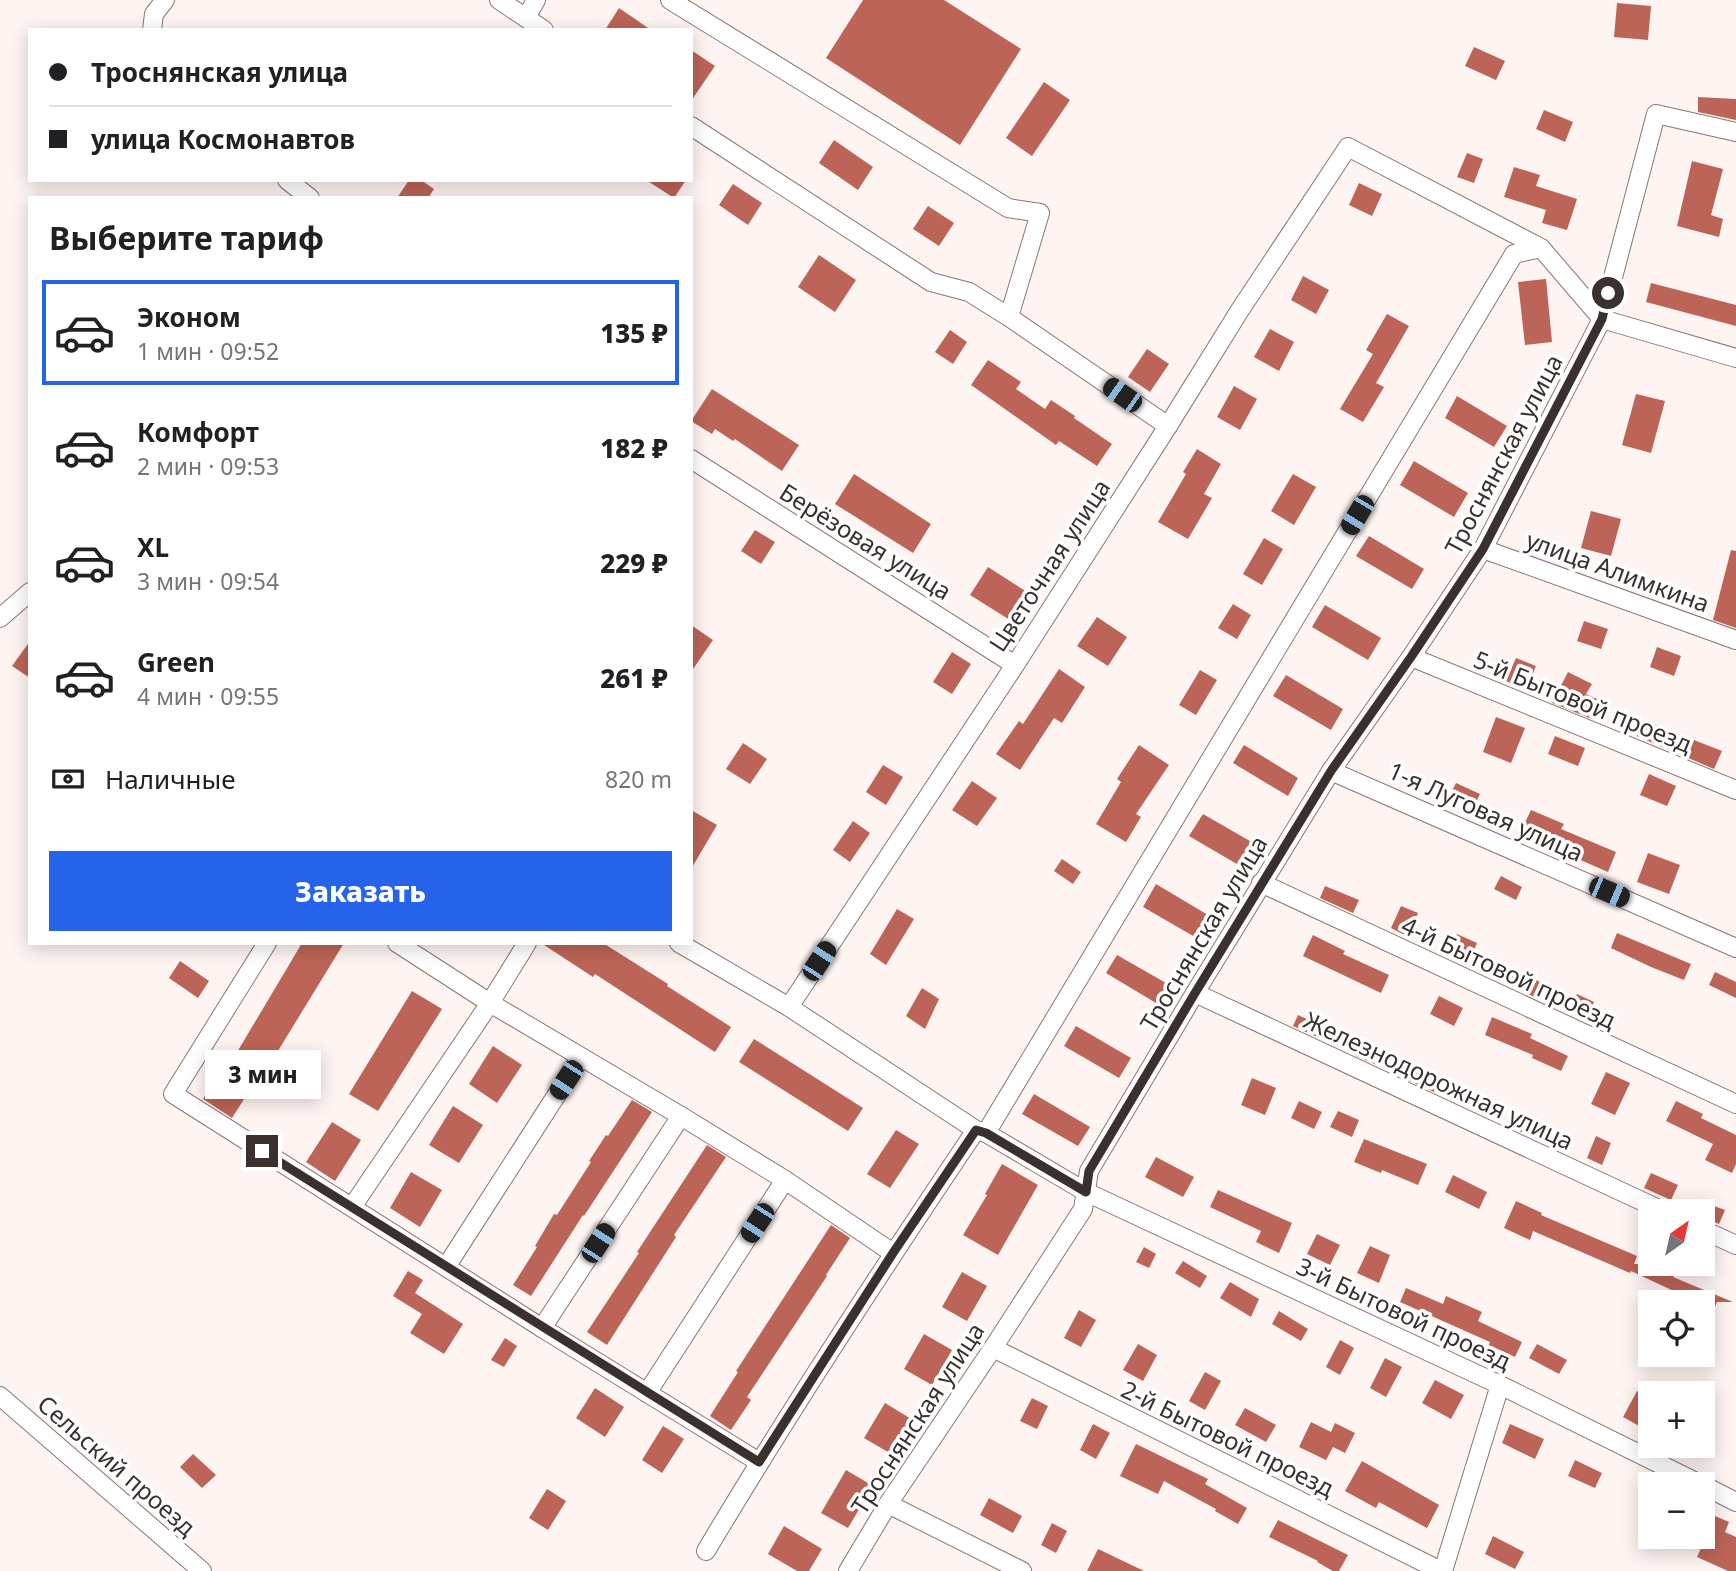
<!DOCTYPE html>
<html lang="ru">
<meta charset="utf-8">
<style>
:root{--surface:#fff;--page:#f6f6f6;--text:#202124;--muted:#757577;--line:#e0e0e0;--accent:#2563eb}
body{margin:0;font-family:"Noto Sans",sans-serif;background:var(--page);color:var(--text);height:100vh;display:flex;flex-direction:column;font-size:26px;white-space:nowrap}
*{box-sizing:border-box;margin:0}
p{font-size:23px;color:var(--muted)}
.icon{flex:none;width:38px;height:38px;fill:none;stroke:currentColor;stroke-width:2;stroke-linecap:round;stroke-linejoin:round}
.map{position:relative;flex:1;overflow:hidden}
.drawer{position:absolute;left:28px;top:196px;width:665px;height:749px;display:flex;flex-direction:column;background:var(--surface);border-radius:0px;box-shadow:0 4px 18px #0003}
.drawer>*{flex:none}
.banner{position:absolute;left:28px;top:28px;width:665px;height:154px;border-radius:0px;box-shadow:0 4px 18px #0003;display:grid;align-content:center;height:154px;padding:0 21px;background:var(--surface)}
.needle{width:46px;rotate:34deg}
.tools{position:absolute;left:1638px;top:1199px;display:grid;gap:14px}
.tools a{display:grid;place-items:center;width:77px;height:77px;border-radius:0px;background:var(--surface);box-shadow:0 4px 18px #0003;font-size:35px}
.end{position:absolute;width:32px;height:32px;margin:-16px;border:9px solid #3a312f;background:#fff;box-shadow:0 0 0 4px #fff}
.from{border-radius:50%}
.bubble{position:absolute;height:49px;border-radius:0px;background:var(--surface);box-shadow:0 4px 18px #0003;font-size:23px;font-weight:800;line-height:49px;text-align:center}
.car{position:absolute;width:21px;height:42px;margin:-21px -10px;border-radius:9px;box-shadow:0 0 5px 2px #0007;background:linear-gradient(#222 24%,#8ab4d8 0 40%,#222 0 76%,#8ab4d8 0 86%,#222 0)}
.banner b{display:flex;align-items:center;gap:24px;height:66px;font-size:26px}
.banner b+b{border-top:2px solid var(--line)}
.banner i{width:18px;height:18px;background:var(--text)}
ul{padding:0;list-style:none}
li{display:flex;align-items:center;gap:21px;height:105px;margin:0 14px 10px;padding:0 7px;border:4px solid transparent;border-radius:0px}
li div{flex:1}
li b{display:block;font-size:26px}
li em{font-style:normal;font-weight:800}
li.active{border-color:var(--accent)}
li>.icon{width:63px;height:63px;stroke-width:1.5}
h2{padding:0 21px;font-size:32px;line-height:84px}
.pay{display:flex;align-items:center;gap:18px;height:77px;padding:0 21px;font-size:26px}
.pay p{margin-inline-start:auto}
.button{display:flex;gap:14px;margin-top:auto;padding:14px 21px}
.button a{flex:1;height:80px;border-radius:0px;background:var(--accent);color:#fff;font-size:28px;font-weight:800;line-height:80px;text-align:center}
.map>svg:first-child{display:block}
.building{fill:#bc6457}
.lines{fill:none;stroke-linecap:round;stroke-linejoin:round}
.street-casing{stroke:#8c7571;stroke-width:20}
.street{stroke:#fff;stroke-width:18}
.route{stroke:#3a312f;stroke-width:9}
.labels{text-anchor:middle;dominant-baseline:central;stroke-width:7;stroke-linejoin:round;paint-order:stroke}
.street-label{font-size:24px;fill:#3a312f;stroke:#fff}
</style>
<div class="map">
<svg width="1736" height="1571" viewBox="0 0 1736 1571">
<rect width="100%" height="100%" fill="#fef4f2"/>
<!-- building -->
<g class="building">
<polygon points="863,0 944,0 1021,49 960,145 826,58"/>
<polygon points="1617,3 1651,6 1648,40 1614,37"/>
<polygon points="619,8 651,30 605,30"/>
<polygon points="1474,47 1505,61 1496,80 1465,66"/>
<polygon points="691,50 715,66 691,101"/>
<polygon points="1044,82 1070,100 1032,156 1006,138"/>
<polygon points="1698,97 1736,99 1736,120 1698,112"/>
<polygon points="1544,110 1573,122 1565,142 1536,129"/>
<polygon points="834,140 873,167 858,190 819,163"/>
<polygon points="1467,153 1483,159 1474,183 1457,177"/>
<polygon points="1692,161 1723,169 1711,215 1723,219 1719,237 1677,226"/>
<polygon points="1514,167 1540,175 1536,186 1577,199 1567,230 1542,223 1546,210 1504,197"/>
<polygon points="409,180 421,180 434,189 428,198 397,198"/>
<polygon points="646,180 686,180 674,198"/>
<polygon points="1359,183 1382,194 1372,216 1349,205"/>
<polygon points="733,184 762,203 748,225 719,205"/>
<polygon points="928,206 954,223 939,246 913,229"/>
<polygon points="819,255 856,280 835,312 798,287"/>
<polygon points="1303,276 1329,290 1316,314 1291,300"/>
<polygon points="1546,279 1552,342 1525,345 1518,282"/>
<polygon points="1651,283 1736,305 1736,326 1646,302"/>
<polygon points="1387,314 1409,326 1376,383 1384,387 1363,422 1340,409 1373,354 1366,350"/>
<polygon points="1270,329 1294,342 1279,371 1254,357"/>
<polygon points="950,330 967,342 953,364 935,352"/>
<polygon points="1147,349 1169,364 1150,392 1128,377"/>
<polygon points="988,360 1021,382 1016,389 1045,409 1051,400 1075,416 1074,418 1112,444 1097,466 1059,441 1056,445 971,385"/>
<polygon points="1234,386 1257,399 1240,430 1217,417"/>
<polygon points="712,389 799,445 782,471 735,439 733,441 715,429 712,434 691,421"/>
<polygon points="1636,394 1665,401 1651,453 1622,445"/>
<polygon points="1457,396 1507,426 1494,447 1445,418"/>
<polygon points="1197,449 1221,464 1204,494 1212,498 1188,539 1158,522 1186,474 1183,472"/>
<polygon points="1414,461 1468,493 1454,517 1400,485"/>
<polygon points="854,474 931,524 913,553 835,504"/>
<polygon points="1293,474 1316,487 1294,525 1271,511"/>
<polygon points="1591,511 1621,519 1611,556 1581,548"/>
<polygon points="755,530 775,542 761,564 741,551"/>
<polygon points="1369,536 1424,569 1412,589 1356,556"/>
<polygon points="1264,538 1283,549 1262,585 1243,574"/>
<polygon points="1731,550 1736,551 1736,628 1713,620"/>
<polygon points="988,567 1027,592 1010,620 970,595"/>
<polygon points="1233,604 1251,615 1237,639 1218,628"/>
<polygon points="1325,605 1381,638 1368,660 1312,627"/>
<polygon points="1097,617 1127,637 1108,666 1077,646"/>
<polygon points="1584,621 1608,629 1601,649 1577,641"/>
<polygon points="691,625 713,640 691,672"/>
<polygon points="30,641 30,678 12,666"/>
<polygon points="1657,647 1681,656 1674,676 1650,667"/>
<polygon points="952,652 971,664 952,694 933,682"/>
<polygon points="1516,658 1536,666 1526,690 1506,681"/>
<polygon points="1059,669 1085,687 1062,723 1054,718 1020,770 996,754 1019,721 1023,724"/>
<polygon points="1200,670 1217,680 1196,715 1179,705"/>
<polygon points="1568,672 1592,684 1586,694 1601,701 1592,719 1552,703"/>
<polygon points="1286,675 1343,709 1331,730 1273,696"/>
<polygon points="1496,717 1525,728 1511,763 1483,752"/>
<polygon points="1643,720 1722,751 1714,769 1637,736"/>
<polygon points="1555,736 1585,748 1578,766 1548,754"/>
<polygon points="743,743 767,759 750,784 726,769"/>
<polygon points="1139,745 1169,765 1136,814 1141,817 1126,842 1096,824 1121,782 1117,779"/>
<polygon points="1244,745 1298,778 1288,796 1233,763"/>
<polygon points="883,765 903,777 886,805 866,792"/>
<polygon points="1649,774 1676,786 1667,806 1640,795"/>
<polygon points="972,781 997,798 977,826 952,810"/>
<polygon points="1456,783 1480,794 1474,806 1450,795"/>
<polygon points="691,810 717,825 691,869"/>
<polygon points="1531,810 1564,824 1561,829 1616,852 1608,872 1569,855 1571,851 1522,829"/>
<polygon points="1203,814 1255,844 1242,867 1189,836"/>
<polygon points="853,821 870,833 850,862 833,850"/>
<polygon points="1648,853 1680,865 1669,894 1637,882"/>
<polygon points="1062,859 1081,872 1073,884 1054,871"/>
<polygon points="1501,876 1522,887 1516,900 1494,889"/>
<polygon points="1156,884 1213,918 1200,940 1143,907"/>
<polygon points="1325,886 1359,900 1353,913 1320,898"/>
<polygon points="1401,906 1418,913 1407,936 1391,928"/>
<polygon points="897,909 914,919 886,965 870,954"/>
<polygon points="1617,933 1691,964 1684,980 1651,967 1611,948"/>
<polygon points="1457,934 1477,943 1470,960 1450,951"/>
<polygon points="1313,935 1345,951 1343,954 1389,975 1381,993 1303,956"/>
<polygon points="302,943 344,943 273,1059 271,1057 232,1118 203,1099 230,1057 233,1059"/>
<polygon points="541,943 603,943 668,984 667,986 731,1027 715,1052 595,974 593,977"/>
<polygon points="1117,955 1173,987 1161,1006 1106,973"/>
<polygon points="180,961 209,981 198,998 169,978"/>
<polygon points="1515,969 1544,984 1536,998 1508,983"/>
<polygon points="1715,972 1736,982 1736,998 1709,985"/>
<polygon points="922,988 939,999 925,1029 906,1016"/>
<polygon points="412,991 442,1009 378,1111 349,1094"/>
<polygon points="1577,994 1594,1002 1586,1018 1570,1010"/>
<polygon points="1439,996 1463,1008 1454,1026 1430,1014"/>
<polygon points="1298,1015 1322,1026 1317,1037 1293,1026"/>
<polygon points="1492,1017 1532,1034 1530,1038 1568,1056 1561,1071 1532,1058 1533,1055 1485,1035"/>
<polygon points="1076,1026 1131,1058 1119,1078 1064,1046"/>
<polygon points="754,1039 863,1108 848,1131 739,1062"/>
<polygon points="1361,1044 1382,1052 1377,1065 1356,1056"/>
<polygon points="493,1046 522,1065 497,1103 469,1084"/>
<polygon points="1410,1064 1440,1079 1434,1092 1403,1078"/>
<polygon points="1606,1072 1630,1083 1615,1115 1591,1104"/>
<polygon points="1252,1078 1276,1088 1265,1115 1241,1105"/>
<polygon points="1470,1091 1494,1102 1488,1115 1464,1104"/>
<polygon points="1034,1094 1090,1127 1078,1146 1022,1114"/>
<polygon points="632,1100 652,1112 584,1216 583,1215 531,1296 513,1285 537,1247 535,1246 554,1214 557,1215 591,1162 589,1161 606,1135 608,1136"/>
<polygon points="1299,1101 1322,1112 1314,1129 1291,1118"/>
<polygon points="1676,1101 1703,1114 1701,1118 1736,1135 1736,1164 1732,1173 1705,1160 1713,1144 1666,1121"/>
<polygon points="453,1106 483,1125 459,1163 429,1145"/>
<polygon points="1338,1111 1359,1120 1352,1137 1330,1127"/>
<polygon points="1526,1116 1551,1128 1545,1142 1519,1131"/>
<polygon points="332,1122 361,1140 335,1181 306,1162"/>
<polygon points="896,1130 919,1144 890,1188 867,1174"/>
<polygon points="1596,1136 1611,1143 1602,1165 1587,1158"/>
<polygon points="1364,1139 1427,1164 1418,1185 1382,1170 1381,1173 1354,1162"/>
<polygon points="707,1145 726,1157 674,1235 676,1237 607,1345 587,1332 639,1253 637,1252"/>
<polygon points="1156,1157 1194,1177 1183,1197 1145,1177"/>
<polygon points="1002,1164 1038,1185 998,1255 963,1235 987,1195 985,1194"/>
<polygon points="411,1172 442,1190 420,1227 390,1208"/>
<polygon points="1651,1173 1678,1185 1671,1200 1644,1188"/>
<polygon points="1453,1175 1487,1192 1479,1209 1445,1192"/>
<polygon points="1218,1190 1292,1223 1279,1253 1256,1242 1261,1231 1210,1207"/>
<polygon points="1516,1201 1542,1213 1541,1215 1637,1256 1634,1264 1654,1264 1675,1273 1673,1277 1733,1302 1717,1302 1703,1336 1703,1302 1676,1302 1680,1294 1631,1271 1630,1273 1533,1231 1530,1240 1504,1228"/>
<polygon points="1703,1202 1725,1210 1719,1224 1703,1217"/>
<polygon points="831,1225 850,1238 826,1275 827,1276 747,1397 751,1400 731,1430 710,1416 738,1372 736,1371"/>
<polygon points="1317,1234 1340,1245 1330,1265 1307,1254"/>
<polygon points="1370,1246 1390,1255 1379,1283 1357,1273"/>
<polygon points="1144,1247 1156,1254 1149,1268 1136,1262"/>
<polygon points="1183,1261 1207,1276 1200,1288 1175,1273"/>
<polygon points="408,1271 423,1280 415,1293 463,1324 444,1354 410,1333 422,1314 393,1296"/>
<polygon points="962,1272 987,1286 967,1321 942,1307"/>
<polygon points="1230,1282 1259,1299 1251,1317 1220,1298"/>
<polygon points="1406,1288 1443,1304 1446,1296 1482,1312 1478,1321 1522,1342 1515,1357 1489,1345 1490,1342 1400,1302"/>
<polygon points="1079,1310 1096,1320 1081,1347 1064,1338"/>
<polygon points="1279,1311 1308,1329 1301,1341 1272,1324"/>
<polygon points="924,1334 952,1350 932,1385 904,1369"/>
<polygon points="505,1338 517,1346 504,1367 491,1360"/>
<polygon points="1340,1340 1354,1348 1340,1375 1326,1367"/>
<polygon points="1138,1344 1157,1355 1143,1381 1123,1370"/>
<polygon points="1537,1344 1567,1360 1559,1374 1529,1358"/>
<polygon points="1385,1358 1402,1367 1386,1397 1370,1388"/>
<polygon points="1205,1372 1221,1381 1205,1410 1189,1401"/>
<polygon points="1435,1380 1464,1395 1451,1419 1422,1403"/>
<polygon points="595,1388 624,1407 605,1437 576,1418"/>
<polygon points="1637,1391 1650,1398 1650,1432 1623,1417"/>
<polygon points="1032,1398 1048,1406 1037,1429 1020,1421"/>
<polygon points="885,1403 913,1420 893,1455 864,1438"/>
<polygon points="1245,1408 1276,1425 1266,1442 1235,1425"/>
<polygon points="1311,1422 1331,1432 1335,1423 1355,1433 1345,1453 1333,1447 1326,1460 1299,1447"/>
<polygon points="1093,1424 1110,1433 1096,1459 1080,1450"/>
<polygon points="1510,1424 1544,1439 1535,1459 1502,1443"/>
<polygon points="663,1426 684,1439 662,1473 642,1460"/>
<polygon points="1136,1444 1208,1479 1205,1484 1247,1508 1238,1524 1215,1511 1216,1509 1164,1481 1158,1494 1120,1476"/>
<polygon points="193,1454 216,1475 202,1488 180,1467"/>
<polygon points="1575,1460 1602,1473 1595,1488 1568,1476"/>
<polygon points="1362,1461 1439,1505 1427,1528 1379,1502 1376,1508 1345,1491"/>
<polygon points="846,1470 873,1486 848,1528 821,1513"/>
<polygon points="547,1489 566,1501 548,1530 529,1518"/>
<polygon points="989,1498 1022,1516 1013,1533 980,1515"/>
<polygon points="1715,1516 1729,1522 1725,1532 1736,1537 1736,1571 1728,1571 1697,1557"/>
<polygon points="1278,1520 1348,1555 1339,1571 1333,1571 1317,1562 1318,1561 1269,1537"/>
<polygon points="1052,1523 1067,1531 1056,1553 1041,1545"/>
<polygon points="784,1526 822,1549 809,1571 797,1571 768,1554"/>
<polygon points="1493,1536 1524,1552 1515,1569 1485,1554"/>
<polygon points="1098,1549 1144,1571 1087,1571"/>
</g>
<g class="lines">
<defs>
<g id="street">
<polyline points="499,0 544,30"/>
<polyline points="670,0 1008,208 1040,213 1009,317"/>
<polyline points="526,18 536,0"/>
<polyline points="152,30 154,14 165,0"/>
<polyline points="691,126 931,282 969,292 1009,317 1168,426"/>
<polyline points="287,180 310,198"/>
<polyline points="1541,248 1514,254 986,1133 1086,1192 1500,1385 1700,1484"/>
<polyline points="691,459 1015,665"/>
<polyline points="1483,549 1736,640"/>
<polyline points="0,618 30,592"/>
<polyline points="1411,657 1736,790"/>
<polyline points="1331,771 1736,948"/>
<polyline points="1261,883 1736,1104"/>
<polyline points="267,943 173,1094 542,1328"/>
<polyline points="397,943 490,1003 681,1116"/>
<polyline points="679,943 789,1007 976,1130 986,1133"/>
<polyline points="1195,993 1663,1211"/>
<polyline points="789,1007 1015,665 1168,426 1240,310 1348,147 1541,248 1602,319 1736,358"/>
<polyline points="352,1207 490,1003 527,943"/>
<polyline points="1703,1230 1736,1245"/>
<polyline points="446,1267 581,1057"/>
<polyline points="993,1348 1441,1571"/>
<polyline points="647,1393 785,1180"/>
<polyline points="0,1396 202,1571"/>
<polyline points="759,1462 542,1328 681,1116 785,1180 893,1253"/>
<polyline points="1703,1485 1736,1502"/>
<polyline points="888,1504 1022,1571"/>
<path d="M706 1551C791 1408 883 1268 976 1130"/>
<polyline points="848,1571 888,1504 993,1348 1083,1209 1089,1171 1195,993 1331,771 1411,657 1483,549 1602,319 1656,114 1736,132"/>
<polyline points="1443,1571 1500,1385"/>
</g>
</defs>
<!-- street casing -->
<use href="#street" class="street-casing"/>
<!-- street -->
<use href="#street" class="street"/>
</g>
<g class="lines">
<!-- route -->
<polyline class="route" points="262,1151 759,1462 893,1253 976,1130 986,1133 1086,1192 1089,1171 1195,993 1331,771 1411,657 1483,549 1602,319 1608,293"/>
</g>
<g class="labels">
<!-- street labels -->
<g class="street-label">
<text transform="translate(1503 454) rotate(-62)">Троснянская улица</text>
<text transform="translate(866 541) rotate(32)">Берёзовая улица</text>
<text transform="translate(1049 565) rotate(-57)">Цветочная улица</text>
<text transform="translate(1618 571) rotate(20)">улица Алимкина</text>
<text transform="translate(1583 701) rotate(22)">5-й Бытовой проезд</text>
<text transform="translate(1486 811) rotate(24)">1-я Луговая улица</text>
<text transform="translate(1203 933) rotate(-59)">Троснянская улица</text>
<text transform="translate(1509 972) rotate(25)">4-й Бытовой проезд</text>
<text transform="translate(1439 1080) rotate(25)">Железнодорожная улица</text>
<text transform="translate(1404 1313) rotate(25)">3-й Бытовой проезд</text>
<text transform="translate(917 1418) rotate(-57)">Троснянская улица</text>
<text transform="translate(1228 1438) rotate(26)">2-й Бытовой проезд</text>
<text transform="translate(117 1465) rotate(41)">Сельский проезд</text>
</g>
</g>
</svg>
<div class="tools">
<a><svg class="needle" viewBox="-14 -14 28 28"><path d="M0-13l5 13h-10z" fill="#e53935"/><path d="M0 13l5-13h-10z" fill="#757577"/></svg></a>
<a><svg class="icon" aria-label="locate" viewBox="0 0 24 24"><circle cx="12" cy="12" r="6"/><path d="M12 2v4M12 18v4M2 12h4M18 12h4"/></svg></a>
<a>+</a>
<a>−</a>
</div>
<i class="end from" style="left:1608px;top:293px"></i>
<i class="end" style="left:262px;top:1151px"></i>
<div class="bubble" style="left:205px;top:1050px;width:116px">3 мин</div>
<i class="car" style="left:1122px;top:395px;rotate:305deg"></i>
<i class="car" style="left:1357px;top:515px;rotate:211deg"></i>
<i class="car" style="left:1609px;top:892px;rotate:113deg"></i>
<i class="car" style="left:819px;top:961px;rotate:33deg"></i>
<i class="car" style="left:566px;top:1080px;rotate:213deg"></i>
<i class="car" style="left:757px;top:1223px;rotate:213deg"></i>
<i class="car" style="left:598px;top:1243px;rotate:33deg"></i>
<div class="banner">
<b><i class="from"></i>Троснянская улица</b>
<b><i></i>улица Космонавтов</b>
</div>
<section class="drawer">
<h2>Выберите тариф</h2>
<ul>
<li class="active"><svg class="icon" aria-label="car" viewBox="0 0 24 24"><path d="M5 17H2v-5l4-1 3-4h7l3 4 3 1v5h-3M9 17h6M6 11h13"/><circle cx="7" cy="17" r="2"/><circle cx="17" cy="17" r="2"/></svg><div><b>Эконом</b><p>1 мин · 09:52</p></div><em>135 ₽</em></li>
<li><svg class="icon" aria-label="car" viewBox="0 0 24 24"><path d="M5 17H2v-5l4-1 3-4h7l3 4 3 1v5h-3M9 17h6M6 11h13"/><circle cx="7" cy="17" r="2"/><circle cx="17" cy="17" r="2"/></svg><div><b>Комфорт</b><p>2 мин · 09:53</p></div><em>182 ₽</em></li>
<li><svg class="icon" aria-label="car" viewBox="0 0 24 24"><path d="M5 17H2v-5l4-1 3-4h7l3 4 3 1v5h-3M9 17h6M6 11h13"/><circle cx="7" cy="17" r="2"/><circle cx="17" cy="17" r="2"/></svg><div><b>XL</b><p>3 мин · 09:54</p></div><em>229 ₽</em></li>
<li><svg class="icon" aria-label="car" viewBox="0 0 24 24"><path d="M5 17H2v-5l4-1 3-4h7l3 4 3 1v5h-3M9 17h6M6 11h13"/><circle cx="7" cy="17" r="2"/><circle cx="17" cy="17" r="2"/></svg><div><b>Green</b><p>4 мин · 09:55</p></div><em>261 ₽</em></li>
</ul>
<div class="pay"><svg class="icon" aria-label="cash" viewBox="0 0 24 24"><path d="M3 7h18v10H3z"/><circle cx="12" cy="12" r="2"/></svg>Наличные<p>820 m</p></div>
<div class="button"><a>Заказать</a></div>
</section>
</div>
